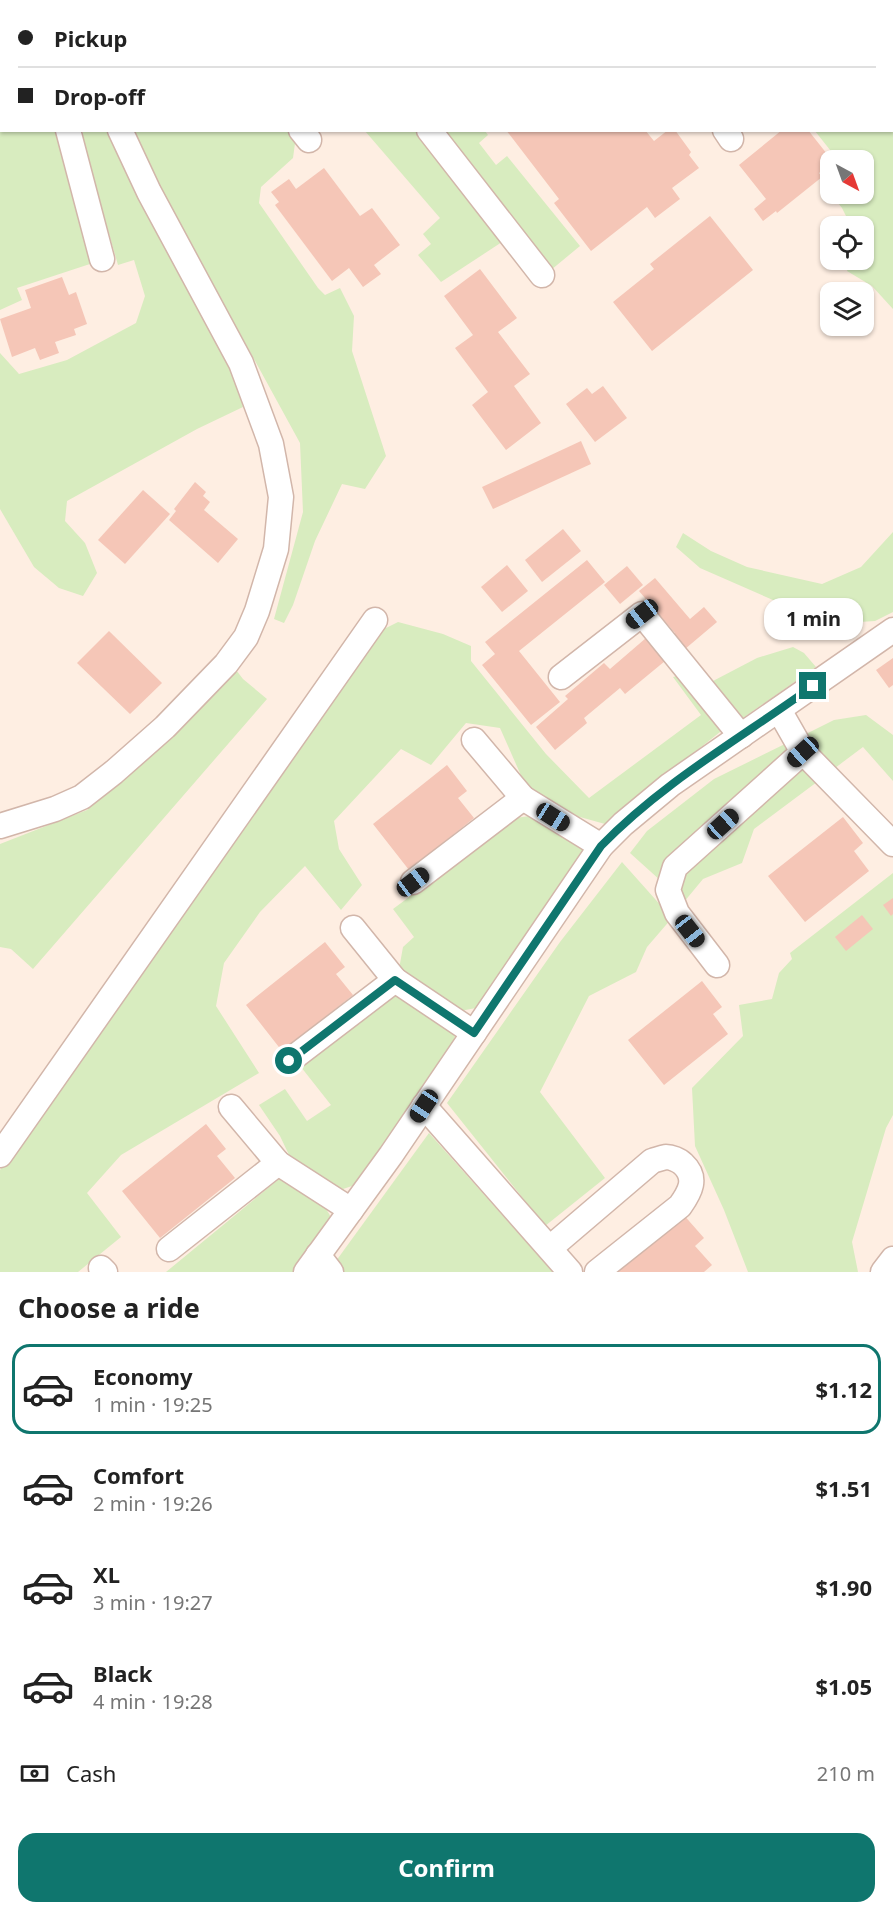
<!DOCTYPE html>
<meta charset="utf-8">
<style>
:root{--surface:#fff;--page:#f2f2f2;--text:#222;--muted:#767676;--line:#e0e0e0;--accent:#0f766e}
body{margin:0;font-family:"Noto Sans",sans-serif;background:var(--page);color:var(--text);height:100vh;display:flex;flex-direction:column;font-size:22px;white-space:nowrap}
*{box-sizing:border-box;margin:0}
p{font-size:20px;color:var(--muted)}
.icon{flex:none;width:33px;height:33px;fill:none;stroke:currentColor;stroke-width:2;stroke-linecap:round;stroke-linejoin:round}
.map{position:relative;height:1272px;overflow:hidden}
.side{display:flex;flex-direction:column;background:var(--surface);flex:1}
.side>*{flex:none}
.banner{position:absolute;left:0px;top:0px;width:894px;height:132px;box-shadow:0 2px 4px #0004;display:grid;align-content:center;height:132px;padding:0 18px;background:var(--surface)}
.needle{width:39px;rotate:139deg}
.controls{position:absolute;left:820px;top:150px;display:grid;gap:12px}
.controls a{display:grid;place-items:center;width:54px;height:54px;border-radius:12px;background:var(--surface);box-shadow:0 2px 4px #0004;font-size:30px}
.end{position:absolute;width:27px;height:27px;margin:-14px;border:8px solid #0f766e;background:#fff;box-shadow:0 0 0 3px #fff}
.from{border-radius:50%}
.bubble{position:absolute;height:42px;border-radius:18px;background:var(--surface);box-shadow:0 2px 4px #0004;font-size:20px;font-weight:700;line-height:42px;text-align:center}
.car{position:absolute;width:18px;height:36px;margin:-18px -9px;border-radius:8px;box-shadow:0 0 4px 2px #0007;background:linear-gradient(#222 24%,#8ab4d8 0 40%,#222 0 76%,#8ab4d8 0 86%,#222 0)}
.banner b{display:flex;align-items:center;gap:21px;height:57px;font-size:22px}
.banner b+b{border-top:2px solid var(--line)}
.banner i{width:15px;height:15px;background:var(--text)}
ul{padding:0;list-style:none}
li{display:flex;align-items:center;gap:18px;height:90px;margin:0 12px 9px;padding:0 6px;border:3px solid transparent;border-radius:18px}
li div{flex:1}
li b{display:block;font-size:22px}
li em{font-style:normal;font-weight:700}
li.active{border-color:var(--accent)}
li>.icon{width:54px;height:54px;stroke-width:1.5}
h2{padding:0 18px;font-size:27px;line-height:72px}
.pay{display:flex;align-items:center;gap:15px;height:66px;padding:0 18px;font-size:22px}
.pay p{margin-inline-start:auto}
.primary-button{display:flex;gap:12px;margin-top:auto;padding:12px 18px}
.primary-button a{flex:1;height:69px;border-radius:18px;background:var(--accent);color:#fff;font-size:24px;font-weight:700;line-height:69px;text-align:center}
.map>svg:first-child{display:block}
.green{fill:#d8ecbf}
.building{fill:#f5c6b7}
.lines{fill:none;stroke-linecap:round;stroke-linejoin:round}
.minor-casing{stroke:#d2b6aa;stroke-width:27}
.major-casing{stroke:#d9cecb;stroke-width:33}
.minor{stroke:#fff;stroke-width:24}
.major{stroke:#ffc897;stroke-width:30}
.route{stroke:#0f766e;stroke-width:8}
</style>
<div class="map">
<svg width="893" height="1272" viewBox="0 0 893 1272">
<rect width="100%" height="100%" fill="#feeee2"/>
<!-- green -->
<g class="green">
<polygon points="893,73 893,309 872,286 847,271 851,260 864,260 864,226 851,226 842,208 831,194 864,194 864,160 838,160 815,131 892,130"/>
<polygon points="0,125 2,130 60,131 96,262 17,288 22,300 0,310"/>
<polygon points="288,130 296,136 293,158 261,187 259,203 318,288 325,295 340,288 354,316 352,351 386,456 365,489 342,484 315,541 293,605 284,623 274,619 303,512 300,443 163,193 131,131"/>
<polygon points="83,131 111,131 234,370 243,407 197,429 67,501 65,521 85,543 97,573 83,596 59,588 34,567 0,509 0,353 19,374 67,360 136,323 145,296 134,260 118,265 82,140"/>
<polygon points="365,131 418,131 502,242 441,282 418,255 431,244 423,234 440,218"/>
<polygon points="442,131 485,131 488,135 479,143 496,165 507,156 580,246 551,270"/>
<polygon points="893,532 893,612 875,621 828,624 700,568 676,547 683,533 711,551 747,567 822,584 861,567"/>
<polygon points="398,622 443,634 471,646 471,661 546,754 589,798 701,715 673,677 684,674 725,728 605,824 562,812 527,789 500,728 466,723 431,765 401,749 334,821 339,849 362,885 341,910 305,866 260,912 224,963 216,1006 259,1073 121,1155 87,1193 121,1237 78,1272 0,1272 0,1170 370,636"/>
<polygon points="793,647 804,653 816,667 743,718 713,681 757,658"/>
<polygon points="233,666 243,679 267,699 33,969 11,949 0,947 0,844 87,810 155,747"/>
<polygon points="866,715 893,735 893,781 863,747 831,771 802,736 834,720"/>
<polygon points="791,741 795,752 661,881 630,853 647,831 714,779"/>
<polygon points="802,761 821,779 754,829 742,863 703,879 679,908 674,889 682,869"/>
<polygon points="530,816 585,847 587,855 492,995 476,1008 460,1011 399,969 403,947 414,937 393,909 515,818"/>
<polygon points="622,862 672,918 647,947 636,972 589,996 540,1092 605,1178 545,1226 447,1103 560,942"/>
<polygon points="893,873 893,1115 886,1128 852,1242 858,1272 748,1272 724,1210 695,1146 692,1088 743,1036 739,1005 772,999 779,973 792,959 790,953"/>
<polygon points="405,995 448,1027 455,1036 450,1052 367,1173 355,1185 343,1189 311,1175 289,1155 280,1136 259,1105 285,1089 307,1121 331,1105 301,1067 391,996"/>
<polygon points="429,1133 553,1272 328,1272"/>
<path d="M286 1177C302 1189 328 1202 332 1222L296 1272H166L279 1179Z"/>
</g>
<!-- building -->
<g class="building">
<polygon points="506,130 645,130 654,141 668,130 675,130 691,152 689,155 699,168 672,188 680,199 655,218 647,207 591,251 554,203 559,199"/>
<polygon points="782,130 808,130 831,159 831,163 819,173 822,177 777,213 776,211 763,221 754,209 766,199 739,165"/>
<polygon points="324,168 360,216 372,208 400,245 374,265 381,274 363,287 349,268 332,281 275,205 279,202 271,192 289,179 296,189"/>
<polygon points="710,216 753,270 652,351 613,302 654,269 650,264"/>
<polygon points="480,269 517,318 498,332 530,374 514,386 541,423 506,450 472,405 488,392 455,348 473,335 444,296"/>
<polygon points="62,277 69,295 76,292 87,324 74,329 76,335 55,342 59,353 40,360 35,348 12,357 0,319 31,308 25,290"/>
<polygon points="603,386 627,418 595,442 566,404 587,388 592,394"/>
<polygon points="581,441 591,464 493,509 482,487"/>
<polygon points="195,482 206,492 203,496 210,502 204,510 238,539 218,563 169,520 176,511 174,509"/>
<polygon points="143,490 170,514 125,564 98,540"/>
<polygon points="563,529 581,551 542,582 525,560"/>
<polygon points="587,560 605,582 519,651 560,702 531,725 482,665 495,654 485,642"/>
<polygon points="507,565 528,591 502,612 481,587"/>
<polygon points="627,566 643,585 620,604 604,585"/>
<polygon points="655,578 690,619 704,607 717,622 685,649 673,634 675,633 639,591"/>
<polygon points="109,631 162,683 130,714 77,663"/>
<polygon points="646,638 665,661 625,694 620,688 584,718 587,723 555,750 536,727 568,699 565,696 604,663 610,669"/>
<polygon points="893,658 893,685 889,688 876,670"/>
<polygon points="447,765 467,791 458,798 474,818 409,870 373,824"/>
<polygon points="843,817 863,843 854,851 869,871 805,922 768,876"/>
<polygon points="893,898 893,914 891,916 883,905"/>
<polygon points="862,915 873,929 846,951 835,937"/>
<polygon points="325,942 345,967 336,974 353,995 282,1051 246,1005"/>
<polygon points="702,981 722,1007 713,1014 728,1034 664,1085 628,1040"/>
<polygon points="206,1124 226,1149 217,1156 235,1178 160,1238 122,1191"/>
<polygon points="682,1213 704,1238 695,1246 712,1265 704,1272 615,1272"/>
</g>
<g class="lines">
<defs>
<g id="minor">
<polyline points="164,0 164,2"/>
<polyline points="622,0 623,2"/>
<polyline points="381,2 381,0"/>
<polyline points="735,2 735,0"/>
<polyline points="0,112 2,112"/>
<polyline points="68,130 102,259"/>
<polyline points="301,130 309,140"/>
<polyline points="429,130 542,275"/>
<polyline points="725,130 731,139"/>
<polyline points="561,677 642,614 741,736"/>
<polyline points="779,710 803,752 893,844"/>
<polyline points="474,740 523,798 601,846"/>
<polyline points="0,826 55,809 82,797 114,772 165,727 226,664 246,637 257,611 276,549 281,497 271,444 241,363 149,192 120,130"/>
<polyline points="413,882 523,798"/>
<polyline points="353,928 395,980 474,1033"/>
<polyline points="717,965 677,913 668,890 675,867 803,752"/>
<polyline points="289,1061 395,980"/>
<polyline points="424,1106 570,1272"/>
<polyline points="231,1107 278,1163 351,1210"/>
<polyline points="0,1155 375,620"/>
<path d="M550 1248 652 1161C656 1160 661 1158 666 1157 671 1157 679 1160 683 1164 698 1178 690 1192 680 1206L597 1272"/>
<polyline points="169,1249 278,1163"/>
<polyline points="318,1255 331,1272"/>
<polyline points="101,1268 105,1272"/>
<polyline points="306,1272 391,1155 601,846 623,824 670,785 893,630"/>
<polyline points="883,1272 893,1259"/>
</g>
<g id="major">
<polyline points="878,0 879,2"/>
<polyline points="892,19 893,19"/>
</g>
</defs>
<!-- minor casing -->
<use href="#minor" class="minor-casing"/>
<!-- major casing -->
<use href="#major" class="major-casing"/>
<!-- minor -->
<use href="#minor" class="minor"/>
<!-- major -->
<use href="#major" class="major"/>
</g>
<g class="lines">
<!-- route -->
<path class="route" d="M289 1061 395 980 474 1033 601 846C663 782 741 738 813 686"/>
</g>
</svg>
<div class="controls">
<a><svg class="needle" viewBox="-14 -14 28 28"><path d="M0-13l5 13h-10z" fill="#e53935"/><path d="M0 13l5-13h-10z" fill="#767676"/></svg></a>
<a><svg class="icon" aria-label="locate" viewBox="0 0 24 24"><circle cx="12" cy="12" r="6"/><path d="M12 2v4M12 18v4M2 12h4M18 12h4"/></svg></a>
<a><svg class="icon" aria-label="layers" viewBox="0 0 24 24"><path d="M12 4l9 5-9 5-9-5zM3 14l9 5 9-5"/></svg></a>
</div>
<i class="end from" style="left:289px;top:1061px"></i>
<i class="end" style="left:813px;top:686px"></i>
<div class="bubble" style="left:764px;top:598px;width:99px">1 min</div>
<i class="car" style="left:642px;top:614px;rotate:232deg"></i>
<i class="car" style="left:803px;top:752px;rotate:228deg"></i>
<i class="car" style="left:553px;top:817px;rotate:122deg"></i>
<i class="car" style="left:723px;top:824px;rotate:48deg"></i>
<i class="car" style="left:413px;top:882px;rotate:53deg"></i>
<i class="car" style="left:690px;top:931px;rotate:142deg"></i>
<i class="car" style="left:424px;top:1106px;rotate:214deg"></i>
<div class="banner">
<b><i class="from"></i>Pickup</b>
<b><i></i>Drop-off</b>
</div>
</div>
<section class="side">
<h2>Choose a ride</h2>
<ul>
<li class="active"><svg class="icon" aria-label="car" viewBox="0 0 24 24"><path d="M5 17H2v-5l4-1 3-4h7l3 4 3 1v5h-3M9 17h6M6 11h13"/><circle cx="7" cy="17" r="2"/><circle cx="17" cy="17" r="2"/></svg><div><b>Economy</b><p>1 min · 19:25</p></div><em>$1.12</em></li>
<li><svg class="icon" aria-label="car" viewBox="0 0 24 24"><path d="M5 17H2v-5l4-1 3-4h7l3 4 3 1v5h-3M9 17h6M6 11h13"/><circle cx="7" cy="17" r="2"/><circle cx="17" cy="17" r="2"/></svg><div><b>Comfort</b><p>2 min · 19:26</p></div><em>$1.51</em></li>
<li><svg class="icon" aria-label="car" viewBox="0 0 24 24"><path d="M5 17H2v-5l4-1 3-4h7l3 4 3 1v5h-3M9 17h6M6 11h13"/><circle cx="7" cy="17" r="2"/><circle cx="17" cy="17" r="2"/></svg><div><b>XL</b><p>3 min · 19:27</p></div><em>$1.90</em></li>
<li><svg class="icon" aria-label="car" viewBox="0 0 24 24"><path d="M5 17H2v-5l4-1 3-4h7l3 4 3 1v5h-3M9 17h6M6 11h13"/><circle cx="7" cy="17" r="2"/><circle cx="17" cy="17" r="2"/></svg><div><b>Black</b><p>4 min · 19:28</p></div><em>$1.05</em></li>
</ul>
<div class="pay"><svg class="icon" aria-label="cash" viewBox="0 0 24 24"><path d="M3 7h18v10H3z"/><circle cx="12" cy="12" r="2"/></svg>Cash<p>210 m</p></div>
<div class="primary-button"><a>Confirm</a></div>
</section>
